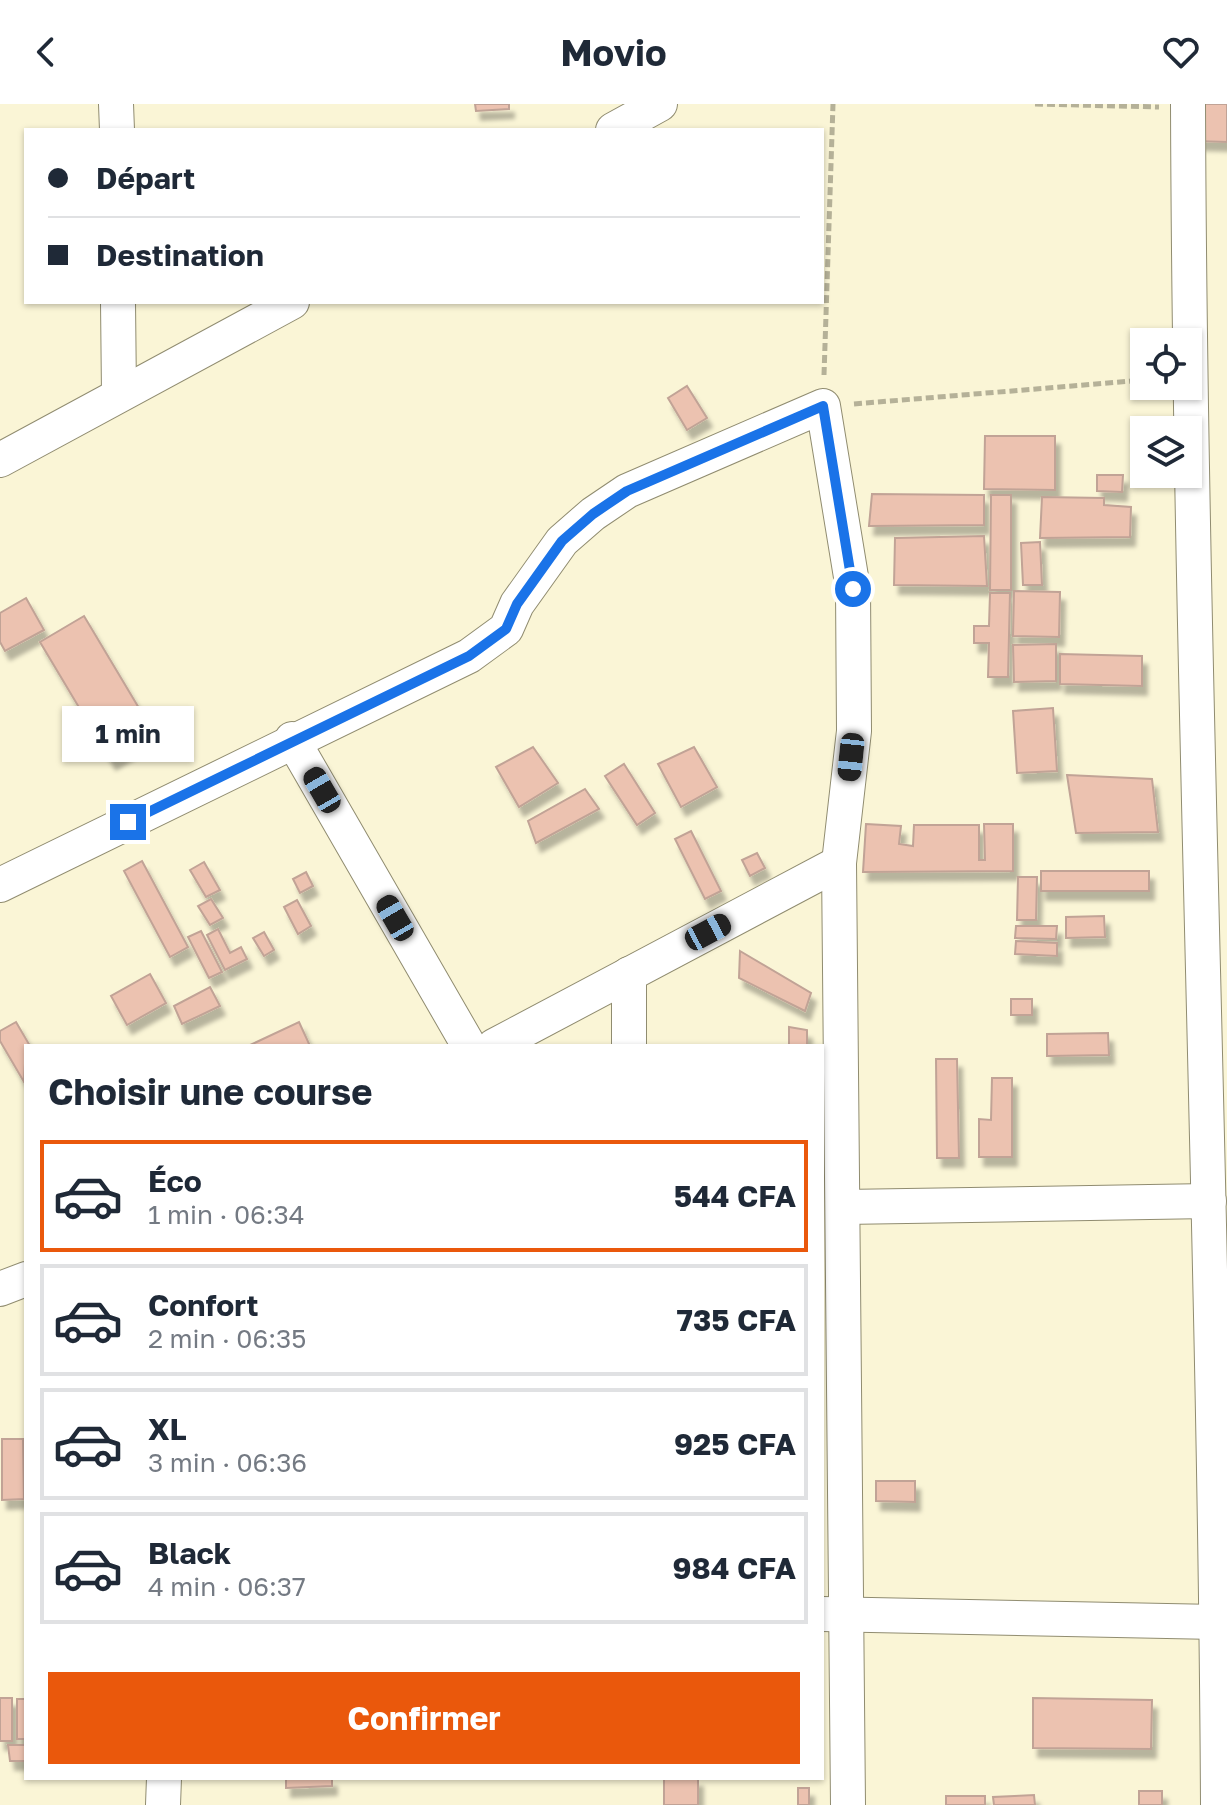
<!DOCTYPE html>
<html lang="fr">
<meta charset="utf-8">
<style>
:root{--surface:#fff;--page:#f2f2f3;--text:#1f2937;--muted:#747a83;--line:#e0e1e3;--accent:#ea580c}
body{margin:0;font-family:"Golos Text",sans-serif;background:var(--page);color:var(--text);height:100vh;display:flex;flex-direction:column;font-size:30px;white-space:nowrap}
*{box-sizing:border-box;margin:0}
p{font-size:26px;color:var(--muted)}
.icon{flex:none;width:44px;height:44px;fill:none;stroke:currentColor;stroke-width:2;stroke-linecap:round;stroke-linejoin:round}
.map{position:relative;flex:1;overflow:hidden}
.sheet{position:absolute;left:24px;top:940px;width:800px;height:736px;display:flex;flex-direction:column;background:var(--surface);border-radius:0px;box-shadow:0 2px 6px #0004}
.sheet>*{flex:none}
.hud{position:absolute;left:24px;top:24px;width:800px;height:176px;border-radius:0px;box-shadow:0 2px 6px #0004;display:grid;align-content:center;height:176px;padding:0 24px;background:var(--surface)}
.buttons{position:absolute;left:1130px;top:224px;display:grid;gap:16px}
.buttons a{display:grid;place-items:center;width:72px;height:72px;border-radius:0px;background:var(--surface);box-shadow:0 2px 6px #0004;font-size:40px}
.end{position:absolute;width:36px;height:36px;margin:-18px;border:10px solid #1a73e8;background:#fff;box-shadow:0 0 0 4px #fff}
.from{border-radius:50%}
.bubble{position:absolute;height:56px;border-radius:0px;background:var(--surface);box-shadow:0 2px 6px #0004;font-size:26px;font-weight:700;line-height:56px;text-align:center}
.car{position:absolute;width:24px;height:48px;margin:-24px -12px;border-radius:10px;box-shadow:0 0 6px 2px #0007;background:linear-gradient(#222 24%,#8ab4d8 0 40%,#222 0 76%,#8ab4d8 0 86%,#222 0)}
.hud b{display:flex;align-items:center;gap:28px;height:76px;font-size:30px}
.hud b+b{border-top:2px solid var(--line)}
.hud i{width:20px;height:20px;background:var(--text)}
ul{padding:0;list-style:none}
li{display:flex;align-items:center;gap:24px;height:112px;margin:0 16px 12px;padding:0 8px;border:4px solid var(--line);border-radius:0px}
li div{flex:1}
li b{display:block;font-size:30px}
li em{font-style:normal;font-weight:700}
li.current{border-color:var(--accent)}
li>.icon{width:72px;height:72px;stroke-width:1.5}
h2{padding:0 24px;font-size:36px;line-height:96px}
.button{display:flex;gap:16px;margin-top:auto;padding:16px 24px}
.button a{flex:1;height:92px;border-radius:0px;background:var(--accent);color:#fff;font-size:32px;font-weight:700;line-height:92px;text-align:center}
header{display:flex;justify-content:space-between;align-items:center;height:104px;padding:0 24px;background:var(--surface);font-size:36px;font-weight:700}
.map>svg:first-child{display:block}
.building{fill:#ecc2b0;stroke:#c1a396;stroke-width:2;filter:url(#shadow)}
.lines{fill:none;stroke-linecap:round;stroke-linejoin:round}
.street-casing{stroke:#908c70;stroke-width:36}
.path{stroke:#b5b198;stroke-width:5;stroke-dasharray:8 4;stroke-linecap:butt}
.street{stroke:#fff;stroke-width:34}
.route{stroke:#1a73e8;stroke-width:10}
</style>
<header><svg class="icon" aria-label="back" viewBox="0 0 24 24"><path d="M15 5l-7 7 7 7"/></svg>Movio<svg class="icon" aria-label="heart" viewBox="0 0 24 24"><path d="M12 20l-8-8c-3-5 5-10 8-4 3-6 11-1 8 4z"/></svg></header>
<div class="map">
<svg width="1227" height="1701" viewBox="0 0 1227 1701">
<defs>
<filter id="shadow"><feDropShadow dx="5" dy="9" stdDeviation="2" flood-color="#0004"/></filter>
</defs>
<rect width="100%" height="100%" fill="#faf5d6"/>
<!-- building -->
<g class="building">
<polygon points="475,0 509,0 509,5 476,7"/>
<polygon points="1195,0 1227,0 1227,38 1195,37"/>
<polygon points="687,282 707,314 687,326 668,294"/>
<polygon points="985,332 1055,332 1055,386 984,385"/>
<polygon points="1097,371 1123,371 1122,388 1097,387"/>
<polygon points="872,390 984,391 984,421 869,422"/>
<polygon points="991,391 1011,391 1011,486 990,486"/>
<polygon points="1042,393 1104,394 1104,401 1131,403 1130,433 1040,434"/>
<polygon points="984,432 987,482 894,481 895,434"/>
<polygon points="1040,438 1042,481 1023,481 1021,439"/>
<polygon points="1014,487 1060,488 1059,533 1013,532"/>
<polygon points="990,489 1010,489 1008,573 988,573 989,539 974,539 974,522 989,522"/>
<polygon points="26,494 44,526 5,547 0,538 0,509"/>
<polygon points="84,512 155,631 111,657 40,538"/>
<polygon points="1056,540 1056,577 1014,578 1013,541"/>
<polygon points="1060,550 1142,552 1142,582 1060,580"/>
<polygon points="1053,604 1057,667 1017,669 1013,607"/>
<polygon points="533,643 558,679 519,703 496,663"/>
<polygon points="694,643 717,683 681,703 658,660"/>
<polygon points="624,660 655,709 637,721 605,672"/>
<polygon points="1067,671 1152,675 1158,728 1076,729"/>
<polygon points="585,685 599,705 536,739 528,717"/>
<polygon points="866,720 901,722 899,740 913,742 914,721 979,721 979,756 985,756 984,720 1013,720 1013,767 863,768"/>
<polygon points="691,727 721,787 705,795 675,735"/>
<polygon points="757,749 765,764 750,772 742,756"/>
<polygon points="142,757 188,843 170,853 124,767"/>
<polygon points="204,758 220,786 206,793 190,766"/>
<rect x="1041" y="767" width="108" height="20"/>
<polygon points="306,768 313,782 300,789 293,775"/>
<polygon points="1018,773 1037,773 1036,816 1017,816"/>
<polygon points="211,795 223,814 210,821 198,802"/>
<polygon points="297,796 311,822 298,830 284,803"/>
<polygon points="1104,812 1105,833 1066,834 1066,813"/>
<polygon points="1016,822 1057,822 1056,835 1015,834"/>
<polygon points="218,825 230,849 241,843 247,855 225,866 207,831"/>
<polygon points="201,827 222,868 209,874 188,833"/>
<polygon points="264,828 274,846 264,852 253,834"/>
<polygon points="1016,837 1057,839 1057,852 1015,850"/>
<polygon points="740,847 811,889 805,907 739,874"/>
<polygon points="150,870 166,899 127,921 111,892"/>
<polygon points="210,883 220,902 182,920 174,902"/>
<rect x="1011" y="895" width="21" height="16"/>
<polygon points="16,918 30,942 26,942 24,978 0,937 0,927"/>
<polygon points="299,918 310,942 248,942"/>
<polygon points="789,923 807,926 807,942 789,942"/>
<polygon points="1108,929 1109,951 1047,952 1047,930"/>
<polygon points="936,955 957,955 959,1054 937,1054"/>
<polygon points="992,974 1012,974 1012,1053 979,1053 979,1015 991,1016"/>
<polygon points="2,1335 23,1335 24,1395 2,1396"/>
<polygon points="876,1377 915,1377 915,1398 876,1397"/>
<rect x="0" y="1594" width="12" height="43"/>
<polygon points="1033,1594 1152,1596 1151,1645 1033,1644"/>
<rect x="17" y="1595" width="9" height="40"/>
<polygon points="8,1641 26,1641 26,1657 10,1657"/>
<polygon points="286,1674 332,1674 332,1682 286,1684"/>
<rect x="664" y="1674" width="34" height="27"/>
<rect x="798" y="1684" width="11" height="17"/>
<rect x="1139" y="1687" width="23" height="14"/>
<polygon points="1034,1691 1035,1701 994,1701 993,1693"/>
<rect x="946" y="1692" width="39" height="9"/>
</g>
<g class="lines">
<defs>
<g id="street">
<polyline points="116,0 117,26"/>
<path d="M1188 0C1190 567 1215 1134 1218 1701"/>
<polyline points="613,26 660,0"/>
<polyline points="118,198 119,290"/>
<polyline points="0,356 292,198"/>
<polyline points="292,635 469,942"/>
<polyline points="0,781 469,552 506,525 517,500 562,437 593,410 627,387 823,302 853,485 854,627 839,759 848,1701"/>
<polyline points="629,870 629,942"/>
<polyline points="494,942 839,759"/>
<polyline points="843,1103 1209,1097"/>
<polyline points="0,1185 26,1175"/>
<polyline points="822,1510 1217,1518"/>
<polyline points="163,1701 164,1674"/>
</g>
</defs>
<!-- street casing -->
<use href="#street" class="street-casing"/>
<!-- path -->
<g class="path">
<polyline points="1035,0 1159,3"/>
<polyline points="824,271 833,0"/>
<polyline points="854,300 1144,276"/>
</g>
<!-- street -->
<use href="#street" class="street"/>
</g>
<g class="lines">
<!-- route -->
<polyline class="route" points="128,718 469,552 506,525 517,500 562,437 593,410 627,387 823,302 853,485"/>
</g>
</svg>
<div class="buttons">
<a><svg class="icon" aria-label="locate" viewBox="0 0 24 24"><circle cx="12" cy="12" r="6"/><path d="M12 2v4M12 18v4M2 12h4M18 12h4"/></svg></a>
<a><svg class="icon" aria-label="layers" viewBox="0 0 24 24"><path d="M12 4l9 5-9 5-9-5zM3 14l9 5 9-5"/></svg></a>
</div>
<i class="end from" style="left:853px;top:485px"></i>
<i class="end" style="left:128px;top:718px"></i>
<div class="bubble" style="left:62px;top:602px;width:132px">1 min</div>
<i class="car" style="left:851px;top:653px;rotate:186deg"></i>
<i class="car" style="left:322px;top:686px;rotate:330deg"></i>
<i class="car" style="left:395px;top:814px;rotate:330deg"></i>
<i class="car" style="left:708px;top:828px;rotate:62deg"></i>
<div class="hud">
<b><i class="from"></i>Départ</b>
<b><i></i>Destination</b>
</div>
<section class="sheet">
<h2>Choisir une course</h2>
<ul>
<li class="current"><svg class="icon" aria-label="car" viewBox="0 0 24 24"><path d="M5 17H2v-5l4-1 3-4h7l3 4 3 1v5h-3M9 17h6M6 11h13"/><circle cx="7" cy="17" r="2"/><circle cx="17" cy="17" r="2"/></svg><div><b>Éco</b><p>1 min · 06:34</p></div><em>544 CFA</em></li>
<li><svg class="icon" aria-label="car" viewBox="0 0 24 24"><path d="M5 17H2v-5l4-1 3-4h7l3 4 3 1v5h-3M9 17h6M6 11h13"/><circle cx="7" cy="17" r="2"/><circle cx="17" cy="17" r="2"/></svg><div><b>Confort</b><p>2 min · 06:35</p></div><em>735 CFA</em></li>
<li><svg class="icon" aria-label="car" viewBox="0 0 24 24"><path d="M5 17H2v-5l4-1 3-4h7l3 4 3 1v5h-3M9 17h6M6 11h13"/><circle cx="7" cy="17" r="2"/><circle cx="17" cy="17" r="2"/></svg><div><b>XL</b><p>3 min · 06:36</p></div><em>925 CFA</em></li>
<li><svg class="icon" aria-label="car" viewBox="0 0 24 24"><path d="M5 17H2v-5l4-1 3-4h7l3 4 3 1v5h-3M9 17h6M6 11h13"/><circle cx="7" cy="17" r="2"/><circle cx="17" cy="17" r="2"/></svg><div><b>Black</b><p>4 min · 06:37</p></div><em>984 CFA</em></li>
</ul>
<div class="button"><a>Confirmer</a></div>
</section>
</div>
